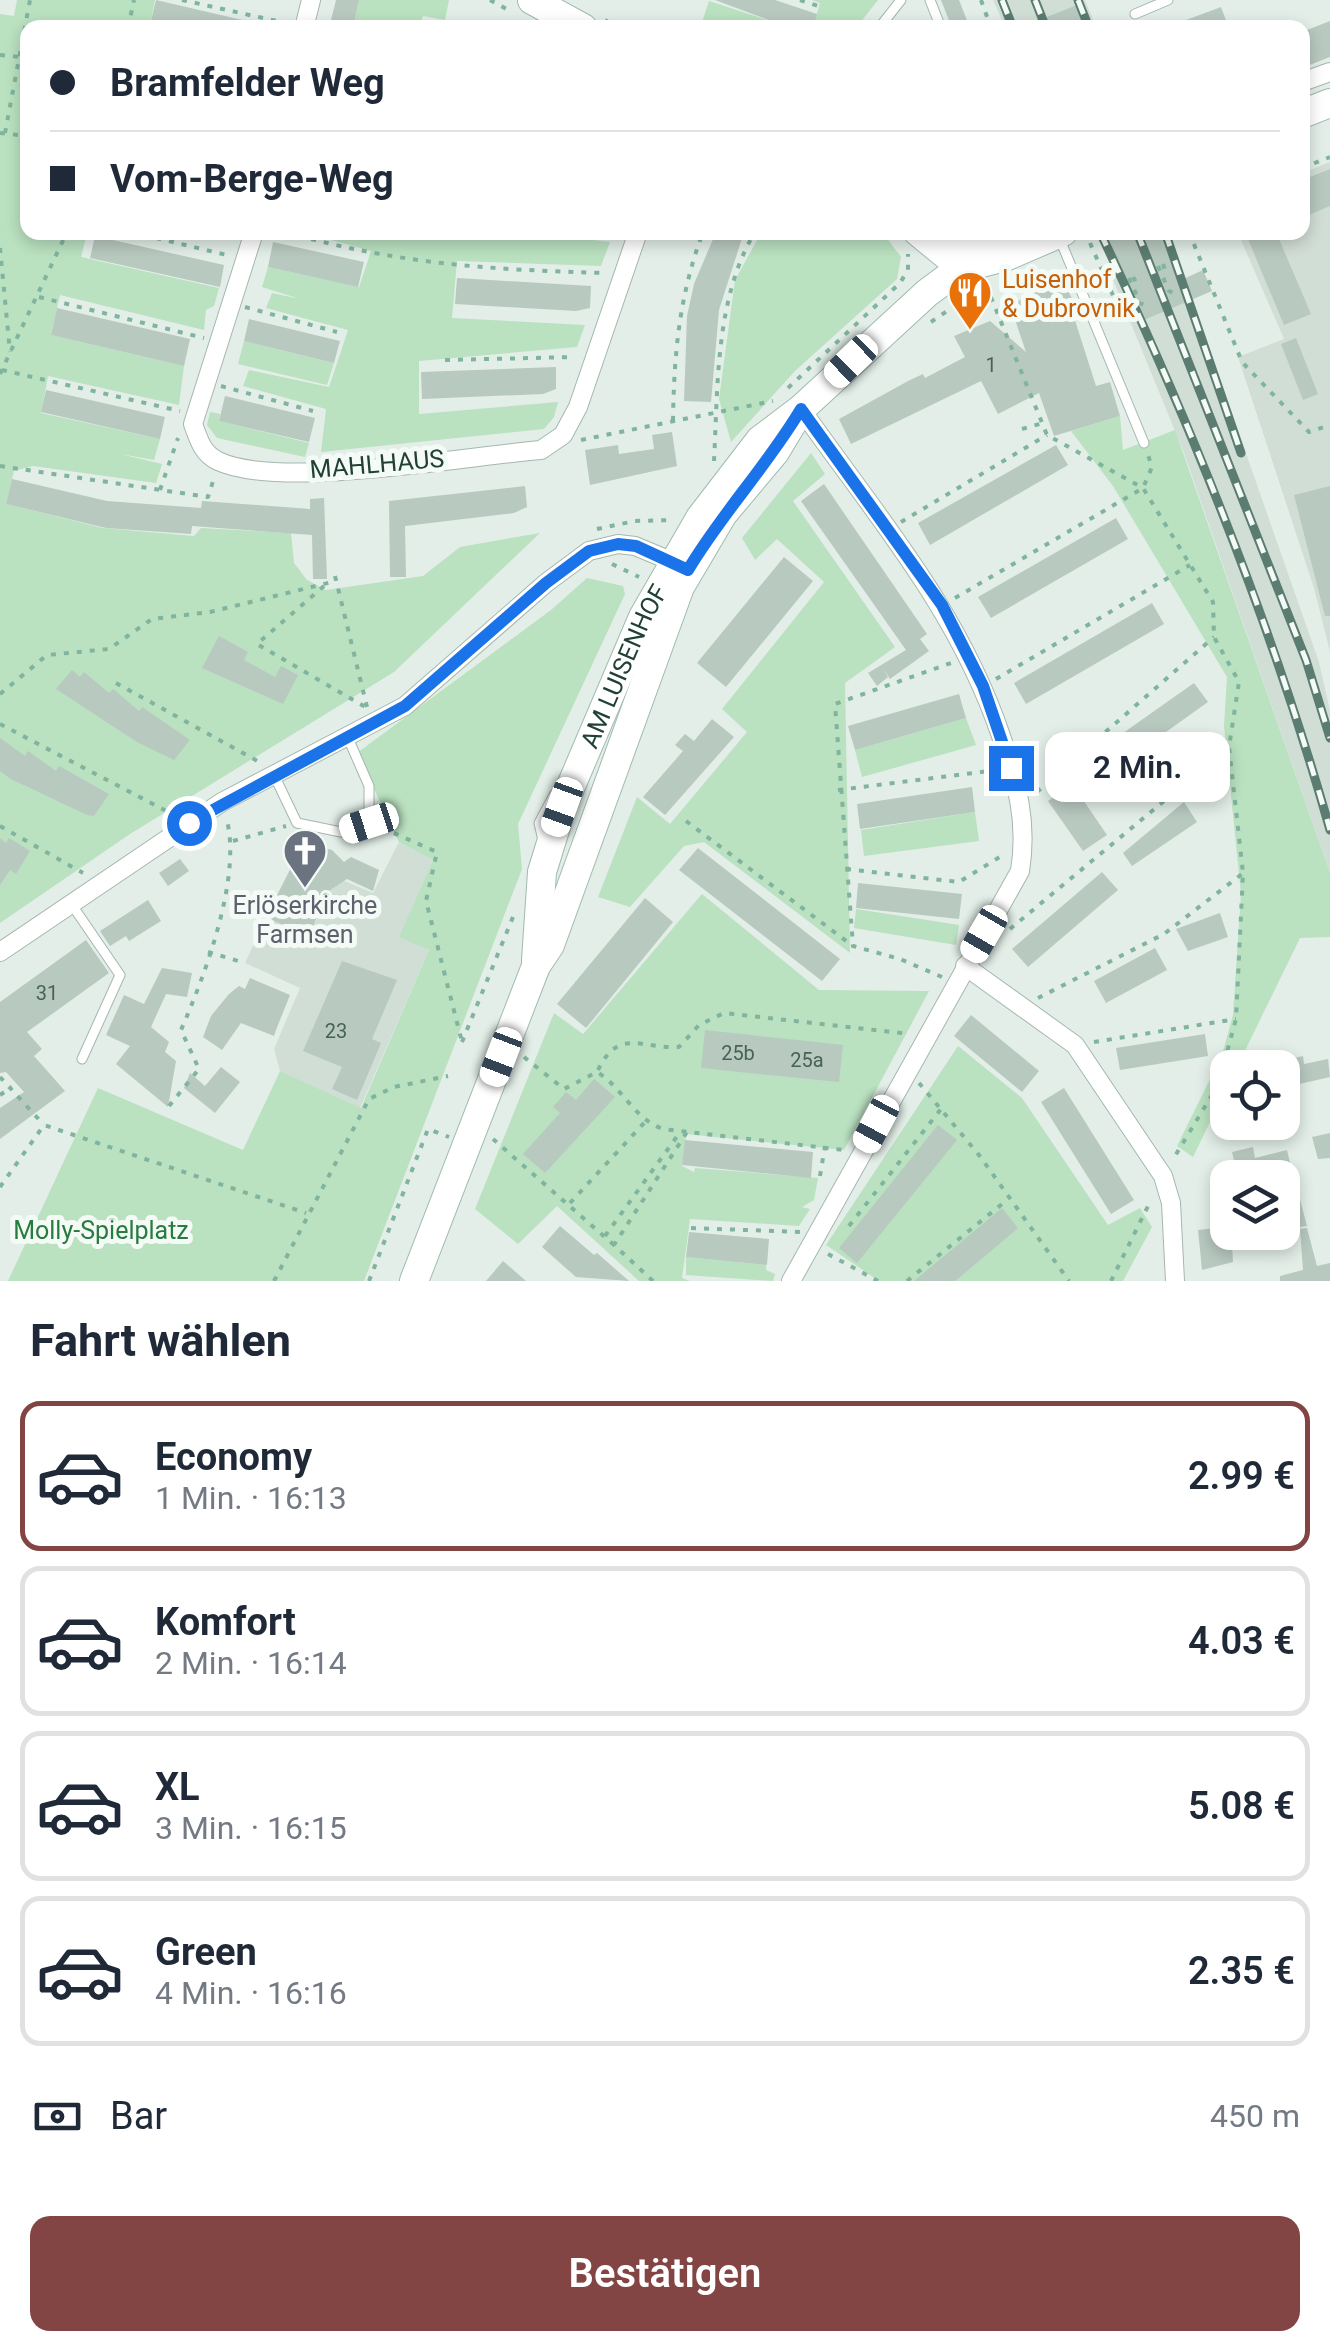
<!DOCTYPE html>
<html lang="de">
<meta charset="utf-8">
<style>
:root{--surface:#fff;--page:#f6f6f7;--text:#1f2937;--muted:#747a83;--line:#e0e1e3;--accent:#834543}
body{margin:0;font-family:Roboto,sans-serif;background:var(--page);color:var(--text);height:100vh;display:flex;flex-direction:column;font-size:38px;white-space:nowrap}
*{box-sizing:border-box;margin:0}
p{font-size:32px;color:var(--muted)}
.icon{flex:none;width:55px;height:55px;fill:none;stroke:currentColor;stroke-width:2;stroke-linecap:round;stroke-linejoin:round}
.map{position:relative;height:1281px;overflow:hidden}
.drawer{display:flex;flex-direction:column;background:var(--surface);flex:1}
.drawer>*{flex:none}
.banner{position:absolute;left:20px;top:20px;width:1290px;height:220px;border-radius:20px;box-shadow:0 5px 15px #0003;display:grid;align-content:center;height:220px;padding:0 30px;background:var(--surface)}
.buttons{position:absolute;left:1210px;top:1050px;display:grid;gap:20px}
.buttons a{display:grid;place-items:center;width:90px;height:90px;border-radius:20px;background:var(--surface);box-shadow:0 5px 15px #0003;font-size:50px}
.end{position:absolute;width:45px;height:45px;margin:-22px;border:12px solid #1a73e8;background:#fff;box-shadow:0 0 0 5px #fff}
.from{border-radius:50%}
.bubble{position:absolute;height:70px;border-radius:20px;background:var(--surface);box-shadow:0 5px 15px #0003;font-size:32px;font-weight:600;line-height:70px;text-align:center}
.car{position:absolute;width:30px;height:60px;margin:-30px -15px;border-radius:12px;box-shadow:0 0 8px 2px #0007;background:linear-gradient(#fff 24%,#345 0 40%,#fff 0 76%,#345 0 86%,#fff 0)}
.banner b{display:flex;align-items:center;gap:35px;height:95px;font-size:38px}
.banner b+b{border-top:2px solid var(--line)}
.banner i{width:25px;height:25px;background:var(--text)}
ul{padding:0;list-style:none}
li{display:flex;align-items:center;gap:30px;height:150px;margin:0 20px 15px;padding:0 10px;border:5px solid var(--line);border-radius:20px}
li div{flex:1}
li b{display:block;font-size:38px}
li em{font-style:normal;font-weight:600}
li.current{border-color:var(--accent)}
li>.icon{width:90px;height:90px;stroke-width:1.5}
h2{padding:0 30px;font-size:45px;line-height:120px}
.pay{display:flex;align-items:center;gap:25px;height:110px;padding:0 30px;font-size:38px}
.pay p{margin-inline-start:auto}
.button{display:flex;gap:20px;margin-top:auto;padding:20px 30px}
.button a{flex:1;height:115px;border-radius:20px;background:var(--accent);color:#fff;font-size:40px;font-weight:600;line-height:115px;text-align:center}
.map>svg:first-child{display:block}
.built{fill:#d1ded6}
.green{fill:#bae1c0}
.building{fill:#b8c9c0}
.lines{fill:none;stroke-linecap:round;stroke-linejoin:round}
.lane-casing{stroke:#a5b7af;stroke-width:11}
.street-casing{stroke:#a5b7af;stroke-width:20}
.secondary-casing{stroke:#a0bbae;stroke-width:30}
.path{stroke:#80b49e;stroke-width:4;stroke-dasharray:5 8;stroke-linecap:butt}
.lane{stroke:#fff;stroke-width:9}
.street{stroke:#fff;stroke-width:18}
.secondary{stroke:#fff;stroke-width:28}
.rail-casing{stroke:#5b7c70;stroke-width:9}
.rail{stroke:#f4faf6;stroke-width:5;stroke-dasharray:15;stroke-linecap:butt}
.route{stroke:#1a73e8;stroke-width:12}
.labels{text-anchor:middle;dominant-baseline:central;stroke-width:10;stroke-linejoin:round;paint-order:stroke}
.number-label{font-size:20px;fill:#476358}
.food-label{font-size:25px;fill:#c56008;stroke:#f4faf6;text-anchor:start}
.street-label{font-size:25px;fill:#214135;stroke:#f4faf6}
.worship-label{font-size:25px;fill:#5b616d;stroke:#f4faf6}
.park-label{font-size:25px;fill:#277c3e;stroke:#f4faf6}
</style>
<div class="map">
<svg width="1330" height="1281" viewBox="0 0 1330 1281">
<rect width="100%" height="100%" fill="#e3eee8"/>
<!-- built -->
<g class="built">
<polygon points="993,0 1085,0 1096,27 1005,27"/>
<polygon points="1330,162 1330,652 1314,588 1238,357 1284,339 1238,233 1302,232 1303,173"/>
<polygon points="1171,239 1319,662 1330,711 1330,873 1184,453 1107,265"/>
<polygon points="399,842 433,860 400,936 429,950 360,1108 280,1071 274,1049 300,988 245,963 266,917 309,937 335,877 373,893"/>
</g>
<!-- green -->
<g class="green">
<polygon points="17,0 155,0 150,25 159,27 28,28 28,232 87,233 81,257 219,288 214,306 206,310 204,330 60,295 51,335 184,366 179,405 48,376 41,413 160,439 154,460 120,454 162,464 156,483 33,466 14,471 6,504 103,528 194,536 201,528 291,533 294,563 307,580 326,590 423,576 460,547 540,533 394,672 130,834 0,923 0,14 14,16"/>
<polygon points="359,0 449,0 445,20 423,16 420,27 353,28"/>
<polygon points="812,0 878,0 856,28 813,27 820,3"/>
<polygon points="709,1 789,27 700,28"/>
<polygon points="521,232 610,242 601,266 457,261 452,318 585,325 577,347 419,361 419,414 558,402 554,417 544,429 321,452 326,409 243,386 249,370 329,387 348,330 266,308 272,293 300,299 262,287 268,267 359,287 371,251 306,233"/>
<polygon points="761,233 883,233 901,257 897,279 795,371 731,442 719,399 735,280"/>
<polygon points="244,341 334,363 327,385 238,364"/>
<polygon points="210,412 220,414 219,421 309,443 305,457 217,438 207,425"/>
<polygon points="1120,416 1123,450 1175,430 1330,873 1330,937 1300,938 1237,1067 1228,1068 1227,1087 1193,1157 1177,1146 1222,1055 1233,1015 1241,894 1224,726 1227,677 1113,486 1071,431"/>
<polygon points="811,453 825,474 793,501 895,647 845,683 850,953 704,842 684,846 630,907 598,897 637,797 670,824 747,732 722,709 824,582 777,539 755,560 742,538"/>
<polygon points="587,578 623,586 625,594 518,824 522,869 364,1281 8,1281 98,1088 243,1150 280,1071 361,1108 429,950 399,937 433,860 399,842 357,753 551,610"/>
<polygon points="966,718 976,745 862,777 855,750"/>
<polygon points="975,812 979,841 864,856 861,830"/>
<polygon points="702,894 819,990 929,991 844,1150 686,1134 682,1166 694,1172 695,1168 818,1178 814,1200 802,1207 810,1209 799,1226 690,1219 682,1278 690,1281 639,1281 557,1206 518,1244 475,1209 554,1013 583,1034"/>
<polygon points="856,909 959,925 956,945 854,928"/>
<polygon points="958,1046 1022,1098 1108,1225 1140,1208 1152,1227 1123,1281 879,1281 826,1245"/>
<polygon points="686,1257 766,1265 766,1270 775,1274 773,1281 686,1275"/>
</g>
<!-- building -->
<g class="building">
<polygon points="156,0 251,22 251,28 150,25"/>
<polygon points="336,0 359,0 353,28 329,28"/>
<polygon points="715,0 775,0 817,14 813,28 790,28"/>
<polygon points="941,0 959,0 970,28 952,28"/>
<polygon points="1077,5 1086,28 1022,28 1022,27"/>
<polygon points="1221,7 1229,28 1170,28 1170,26"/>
<polygon points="1330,21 1330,57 1302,68 1302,32"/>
<polygon points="1330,169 1330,206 1302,218 1302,180"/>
<polygon points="716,232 744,232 719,310 711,402 684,401 687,316 694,284"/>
<polygon points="1104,232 1162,232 1179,281 1203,270 1212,291 1144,320"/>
<polygon points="1245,232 1276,232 1311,314 1284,325"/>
<polygon points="95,236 224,265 220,287 90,258"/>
<polygon points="273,242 364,262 358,287 268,267"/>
<polygon points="457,278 591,286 590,308 576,311 455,304"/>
<polygon points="1062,278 1078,311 1073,314 1096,386 1110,382 1120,416 1054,436 1039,393 998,414 981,381 851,444 839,419 910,380 923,374 925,378 965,357 954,336 990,321 1026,352 1010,305"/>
<polygon points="57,308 190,339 184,366 51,335"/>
<polygon points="249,319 340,341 334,363 244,341"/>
<polygon points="1296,338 1318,394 1303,400 1281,344"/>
<polygon points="556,367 556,389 543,394 422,399 421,372"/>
<polygon points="46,390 165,417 160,439 41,412"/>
<polygon points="225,396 315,418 309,442 219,421"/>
<polygon points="672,432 677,466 590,485 585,450 618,445 619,454 654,449 652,435"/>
<polygon points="1056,445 1068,465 930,545 918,523"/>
<polygon points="12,479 107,501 201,508 202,501 310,509 310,499 324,498 327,579 313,579 312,535 192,526 191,534 106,528 6,504"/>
<polygon points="824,484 927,634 920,639 929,651 890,679 883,668 888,677 877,686 868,673 906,650 801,501"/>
<polygon points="525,486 527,507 514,513 405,526 406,577 390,577 389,501"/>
<polygon points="1330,486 1330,616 1325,616 1294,495"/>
<polygon points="1116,518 1128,539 991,618 978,597"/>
<polygon points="784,557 813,581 726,687 697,663"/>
<polygon points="1152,603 1164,624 1026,704 1014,683"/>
<polygon points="219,636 248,652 244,660 275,677 281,666 298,675 283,704 202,668"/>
<polygon points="72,670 80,677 84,672 109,693 113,689 139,711 142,707 190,740 174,760 137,742 56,689"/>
<polygon points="1194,683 1208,702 1079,794 1107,835 1083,851 1048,801 1072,784 1065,774"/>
<polygon points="959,694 966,718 855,750 848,726"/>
<polygon points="712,719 734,737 665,815 643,797 683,751 675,745 685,734 694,741"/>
<polygon points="0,738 25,756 28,751 56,771 59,766 109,794 94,816 87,815 11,779 0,771"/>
<polygon points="972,787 975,812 860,829 857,804"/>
<polygon points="1184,802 1197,822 1132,866 1123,853"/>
<polygon points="0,838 6,843 9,838 30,851 16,874 10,870 0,885"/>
<polygon points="304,842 332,850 344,862 351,857 379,870 373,891 347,879 327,892 309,937 266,917"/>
<polygon points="698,848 840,959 822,981 679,870"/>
<polygon points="180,859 189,871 168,886 159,873"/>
<polygon points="1102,872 1118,890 1028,967 1012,949"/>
<polygon points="858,883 962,894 959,919 856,908"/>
<polygon points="645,898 673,922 586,1028 557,1004"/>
<polygon points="148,900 161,921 129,941 126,936 110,946 100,931"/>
<polygon points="1220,913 1228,937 1188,951 1176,929"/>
<polygon points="86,940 109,973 27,1032 42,1049 34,1056 65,1091 0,1139 0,1108 24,1092 6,1072 0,1073 0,1002"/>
<polygon points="1155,948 1167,970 1106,1003 1094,981"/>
<polygon points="342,961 397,980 372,1039 381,1043 357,1100 332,1089 342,1067 303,1051"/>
<polygon points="162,968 192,973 187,997 166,994 151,1027 169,1042 165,1052 176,1061 168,1107 116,1064 130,1046 106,1035 124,995 144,1004"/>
<polygon points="250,978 290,995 276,1030 274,1036 241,1023 222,1050 203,1037 211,1016 229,994 239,986 245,989"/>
<polygon points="971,1015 1039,1071 1022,1092 954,1036"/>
<polygon points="705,1030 843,1045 839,1082 701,1068"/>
<polygon points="1205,1034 1208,1056 1120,1070 1116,1048"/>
<polygon points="1303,1056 1304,1064 1328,1059 1330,1077 1282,1088 1282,1061"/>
<polygon points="221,1067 240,1082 215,1113 184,1088 190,1073 205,1086"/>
<polygon points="594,1079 615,1097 545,1173 523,1154 560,1113 553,1107 566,1092 576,1100"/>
<polygon points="1064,1088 1134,1200 1111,1214 1041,1102"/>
<polygon points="938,1125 957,1140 857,1263 839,1248"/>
<polygon points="1330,1133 1330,1158 1318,1159 1312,1137"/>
<polygon points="685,1140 813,1152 811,1178 682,1165"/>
<polygon points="1253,1147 1255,1158 1287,1150 1291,1167 1238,1178 1232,1152"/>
<polygon points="1293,1173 1307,1226 1290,1228 1285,1174"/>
<polygon points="1002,1208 1018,1228 991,1251 955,1281 914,1281"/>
<polygon points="560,1226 594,1255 597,1253 629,1281 576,1277 542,1247"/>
<polygon points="1216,1228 1216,1232 1258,1232 1259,1242 1232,1245 1233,1262 1202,1270 1198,1230"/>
<polygon points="1307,1228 1317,1266 1330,1263 1330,1281 1280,1281 1280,1276 1303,1270 1300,1229"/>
<polygon points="689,1232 769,1239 767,1265 686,1257"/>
<polygon points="503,1261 526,1281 486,1281"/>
</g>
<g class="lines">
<defs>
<g id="lane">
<polyline points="930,0 941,28"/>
<polyline points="1135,14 1168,0"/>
<polyline points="879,28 901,0"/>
<polyline points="1059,237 1144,443"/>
<polyline points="274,775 297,823 341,832 369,823 369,786 348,738"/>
<polyline points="543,840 539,823 554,795"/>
<polyline points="72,905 120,975 82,1059"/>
</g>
<g id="street">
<polyline points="304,28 311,0"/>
<polyline points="1302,82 1330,72"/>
<path d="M254 232 193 424C199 440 202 453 218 461 279 490 467 456 541 450L563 435 578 407 638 232"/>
<polyline points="0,952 222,802 405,706 546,583 589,551 618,544 635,546 683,566"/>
<polyline points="965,966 1075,1045 1163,1176 1171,1203 1175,1281"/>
<path d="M791 1281 1020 871C1028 821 1017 784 1001 736 958 609 877 517 801 409"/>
</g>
<g id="secondary">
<polyline points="532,0 583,28"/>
<polyline points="1302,114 1330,103"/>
<polyline points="918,232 962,268 1005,257 1063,232"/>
<polyline points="955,232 973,243 1000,240"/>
<path id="s1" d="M536 960 542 872 562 807 643 617 700 518 760 440 801 409 927 293 997 241"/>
<polyline points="414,1281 536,966 550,945 680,587 723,514 775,452 801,409"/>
</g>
</defs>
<!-- lane casing -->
<use href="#lane" class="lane-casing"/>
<!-- street casing -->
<use href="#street" class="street-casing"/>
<!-- secondary casing -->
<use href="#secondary" class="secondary-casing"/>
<!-- path -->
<g class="path">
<polyline points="182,0 290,24"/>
<polyline points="490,0 512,12"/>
<polyline points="800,0 818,6"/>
<polyline points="981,0 991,28"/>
<polyline points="605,20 618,28"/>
<polyline points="128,28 134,0"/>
<polyline points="0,55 19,57"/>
<polyline points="0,133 28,136"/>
<polyline points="5,133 30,0"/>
<polyline points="1302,168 1330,157"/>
<polyline points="131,232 231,256"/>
<path d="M286 232C396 264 493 270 607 273"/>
<polyline points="1189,232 1242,362 1309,432 1330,425"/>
<polyline points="1090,243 1122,316 1127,314"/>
<polyline points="0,248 10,352"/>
<polyline points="1163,264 1165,270"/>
<polyline points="1158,266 1169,291 1175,294"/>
<polyline points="1133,277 1136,282"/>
<polyline points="1129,278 1140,303 1146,306"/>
<polyline points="986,285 1047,435 1143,488 1213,602 1214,637 1239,682 1229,747 1243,873 1236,1019 1218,1085 1172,1161"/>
<polyline points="39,297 204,338"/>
<polyline points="245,307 337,332"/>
<polyline points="931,322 981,288"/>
<polyline points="445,360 575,357"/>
<polyline points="2,370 180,411"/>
<polyline points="0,374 67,232"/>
<polyline points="221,386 313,411"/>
<polyline points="788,388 900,283 908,270 908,254"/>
<path d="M673 421C674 354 679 296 703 232"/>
<polyline points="1022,429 1043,423"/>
<polyline points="581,440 773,401"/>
<path d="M714 461C718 387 715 298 755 232"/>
<polyline points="0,466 208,497 215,475"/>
<polyline points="160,490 178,438"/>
<polyline points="901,522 1047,435"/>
<polyline points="597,529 635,521 671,520"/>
<polyline points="612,564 639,577"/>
<polyline points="335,576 367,707"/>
<polyline points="324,586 257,644 367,708"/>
<polyline points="955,598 1143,488 1152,467 1147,452"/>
<polyline points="996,679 1190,565"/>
<polyline points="116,683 261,763"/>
<polyline points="0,694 47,655 109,649 152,619 210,612 336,581"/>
<polyline points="0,724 172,814"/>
<polyline points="838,790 997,770"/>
<polyline points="1037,792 1214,637"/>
<polyline points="686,821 853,946"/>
<polyline points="0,826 83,873"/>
<polyline points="382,828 437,852 426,901 462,1042"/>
<polyline points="233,841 286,826"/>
<polyline points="846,869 959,882 1003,855"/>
<polyline points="1010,929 1229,747"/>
<polyline points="208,952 245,963"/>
<polyline points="942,977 900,959 853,946 835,704 951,663"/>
<polyline points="1038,998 1164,934 1242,874"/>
<polyline points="462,1042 515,912"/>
<polyline points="1094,1042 1236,1019"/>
<path d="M524 1057 564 1089 597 1072C623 1088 634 1119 663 1129L844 1150"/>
<path d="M598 1070C619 1027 641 1049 679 1047L699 1025 724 1013 910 1034"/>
<polyline points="0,1077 44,1125"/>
<polyline points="919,1083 979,1155 1069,1281"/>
<polyline points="0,1095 12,1087"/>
<path d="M169 1106 199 1069 181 1030C205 975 243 875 226 817"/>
<polyline points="493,1139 614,1245"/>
<polyline points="820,1176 825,1146"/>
<polyline points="0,1187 44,1125 306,1213"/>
<polyline points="570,1203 645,1122"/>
<polyline points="849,1226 941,1109"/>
<polyline points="691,1228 801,1232"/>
<polyline points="605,1236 681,1131"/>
<polyline points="828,1254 878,1281"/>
<polyline points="274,1281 369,1099 394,1087 448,1076"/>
<polyline points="369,1281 428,1129 449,1137"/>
<polyline points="653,1281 614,1245 687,1132"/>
<polyline points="907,1281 1007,1200"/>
<polyline points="1111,1281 1151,1200"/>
</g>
<!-- lane -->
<use href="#lane" class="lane"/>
<!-- street -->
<use href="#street" class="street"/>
<!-- secondary -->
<use href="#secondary" class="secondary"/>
<defs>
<g id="rail">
<polyline points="1002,0 1013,28"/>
<polyline points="1035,0 1046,28"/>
<polyline points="1078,0 1089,28"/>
<path d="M1100 232C1192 426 1272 624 1330 830"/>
<polyline points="1137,232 1306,660 1330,738"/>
<polyline points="1165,232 1241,453"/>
</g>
</defs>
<!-- rail casing -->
<use href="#rail" class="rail-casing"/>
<!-- rail -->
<use href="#rail" class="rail"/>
</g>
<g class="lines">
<!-- route -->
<path class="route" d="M189 823 405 706 546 583 589 551 618 544 636 546 688 570C722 513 767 466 801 409L942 605 983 686 1011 768"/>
</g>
<!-- icons -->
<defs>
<symbol id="restaurant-pin" viewBox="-11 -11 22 30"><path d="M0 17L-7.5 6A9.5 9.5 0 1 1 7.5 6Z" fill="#e8710a" stroke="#f4faf6"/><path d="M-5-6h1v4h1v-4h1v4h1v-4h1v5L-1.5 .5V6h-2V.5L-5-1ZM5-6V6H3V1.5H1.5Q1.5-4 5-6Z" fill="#fff"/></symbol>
<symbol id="church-pin" viewBox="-11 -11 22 30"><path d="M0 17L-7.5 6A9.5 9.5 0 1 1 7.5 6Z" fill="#6b7280" stroke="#f4faf6"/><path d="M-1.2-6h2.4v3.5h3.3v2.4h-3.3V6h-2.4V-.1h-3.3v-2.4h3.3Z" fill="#fff"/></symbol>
</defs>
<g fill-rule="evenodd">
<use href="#restaurant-pin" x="945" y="268" width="50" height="68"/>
<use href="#church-pin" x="280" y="826" width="50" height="68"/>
</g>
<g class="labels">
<!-- number labels -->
<g class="number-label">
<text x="991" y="365">1</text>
<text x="47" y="993">31</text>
<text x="336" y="1031">23</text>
<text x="738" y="1053">25b</text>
<text x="807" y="1060">25a</text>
</g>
<!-- food labels -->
<g class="food-label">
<text x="1002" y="279">Luisenhof<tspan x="1002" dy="29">&amp; Dubrovnik</tspan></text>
</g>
<!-- street labels -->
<g class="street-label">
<text transform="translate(377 464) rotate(-5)">MAHLHAUS</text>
<text stroke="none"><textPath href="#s1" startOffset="310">AM LUISENHOF</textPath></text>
</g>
<!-- worship labels -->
<g class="worship-label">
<text x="305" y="905">Erlöserkirche<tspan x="305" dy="29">Farmsen</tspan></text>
</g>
<!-- park labels -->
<g class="park-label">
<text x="101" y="1230">Molly-Spielplatz</text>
</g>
</g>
</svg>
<div class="buttons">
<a><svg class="icon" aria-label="locate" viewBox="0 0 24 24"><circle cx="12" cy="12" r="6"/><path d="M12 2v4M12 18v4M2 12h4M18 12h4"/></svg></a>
<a><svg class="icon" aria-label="layers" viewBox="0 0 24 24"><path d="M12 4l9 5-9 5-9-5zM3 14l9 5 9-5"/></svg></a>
</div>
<i class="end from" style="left:189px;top:823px"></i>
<i class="end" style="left:1011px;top:768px"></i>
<div class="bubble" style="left:1045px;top:732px;width:185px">2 Min.</div>
<i class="car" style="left:851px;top:361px;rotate:226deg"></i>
<i class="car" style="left:562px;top:807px;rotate:200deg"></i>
<i class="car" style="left:369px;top:823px;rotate:252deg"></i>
<i class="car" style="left:984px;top:934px;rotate:210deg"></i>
<i class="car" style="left:501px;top:1057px;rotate:201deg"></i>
<i class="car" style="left:876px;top:1124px;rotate:208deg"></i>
<div class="banner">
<b><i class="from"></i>Bramfelder Weg</b>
<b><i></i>Vom-Berge-Weg</b>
</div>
</div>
<section class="drawer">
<h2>Fahrt wählen</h2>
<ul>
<li class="current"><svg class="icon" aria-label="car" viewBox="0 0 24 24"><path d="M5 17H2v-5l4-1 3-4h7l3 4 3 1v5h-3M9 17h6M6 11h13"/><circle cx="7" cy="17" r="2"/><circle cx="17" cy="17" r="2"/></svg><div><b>Economy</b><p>1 Min. · 16:13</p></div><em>2.99 €</em></li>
<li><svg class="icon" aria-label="car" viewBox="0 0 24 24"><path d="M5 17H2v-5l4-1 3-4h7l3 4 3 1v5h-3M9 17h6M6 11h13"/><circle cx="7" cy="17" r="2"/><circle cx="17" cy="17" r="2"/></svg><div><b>Komfort</b><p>2 Min. · 16:14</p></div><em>4.03 €</em></li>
<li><svg class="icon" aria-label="car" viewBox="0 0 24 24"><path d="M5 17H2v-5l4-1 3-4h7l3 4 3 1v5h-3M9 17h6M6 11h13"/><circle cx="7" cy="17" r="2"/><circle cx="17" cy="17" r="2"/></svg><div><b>XL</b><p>3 Min. · 16:15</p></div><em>5.08 €</em></li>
<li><svg class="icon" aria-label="car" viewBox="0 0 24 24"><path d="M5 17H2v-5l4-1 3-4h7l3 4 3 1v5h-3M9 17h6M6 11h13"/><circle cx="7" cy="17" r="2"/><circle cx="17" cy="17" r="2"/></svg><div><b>Green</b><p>4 Min. · 16:16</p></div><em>2.35 €</em></li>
</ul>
<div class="pay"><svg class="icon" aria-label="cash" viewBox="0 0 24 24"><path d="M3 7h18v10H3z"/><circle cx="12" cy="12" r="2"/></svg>Bar<p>450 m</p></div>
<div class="button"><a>Bestätigen</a></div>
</section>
